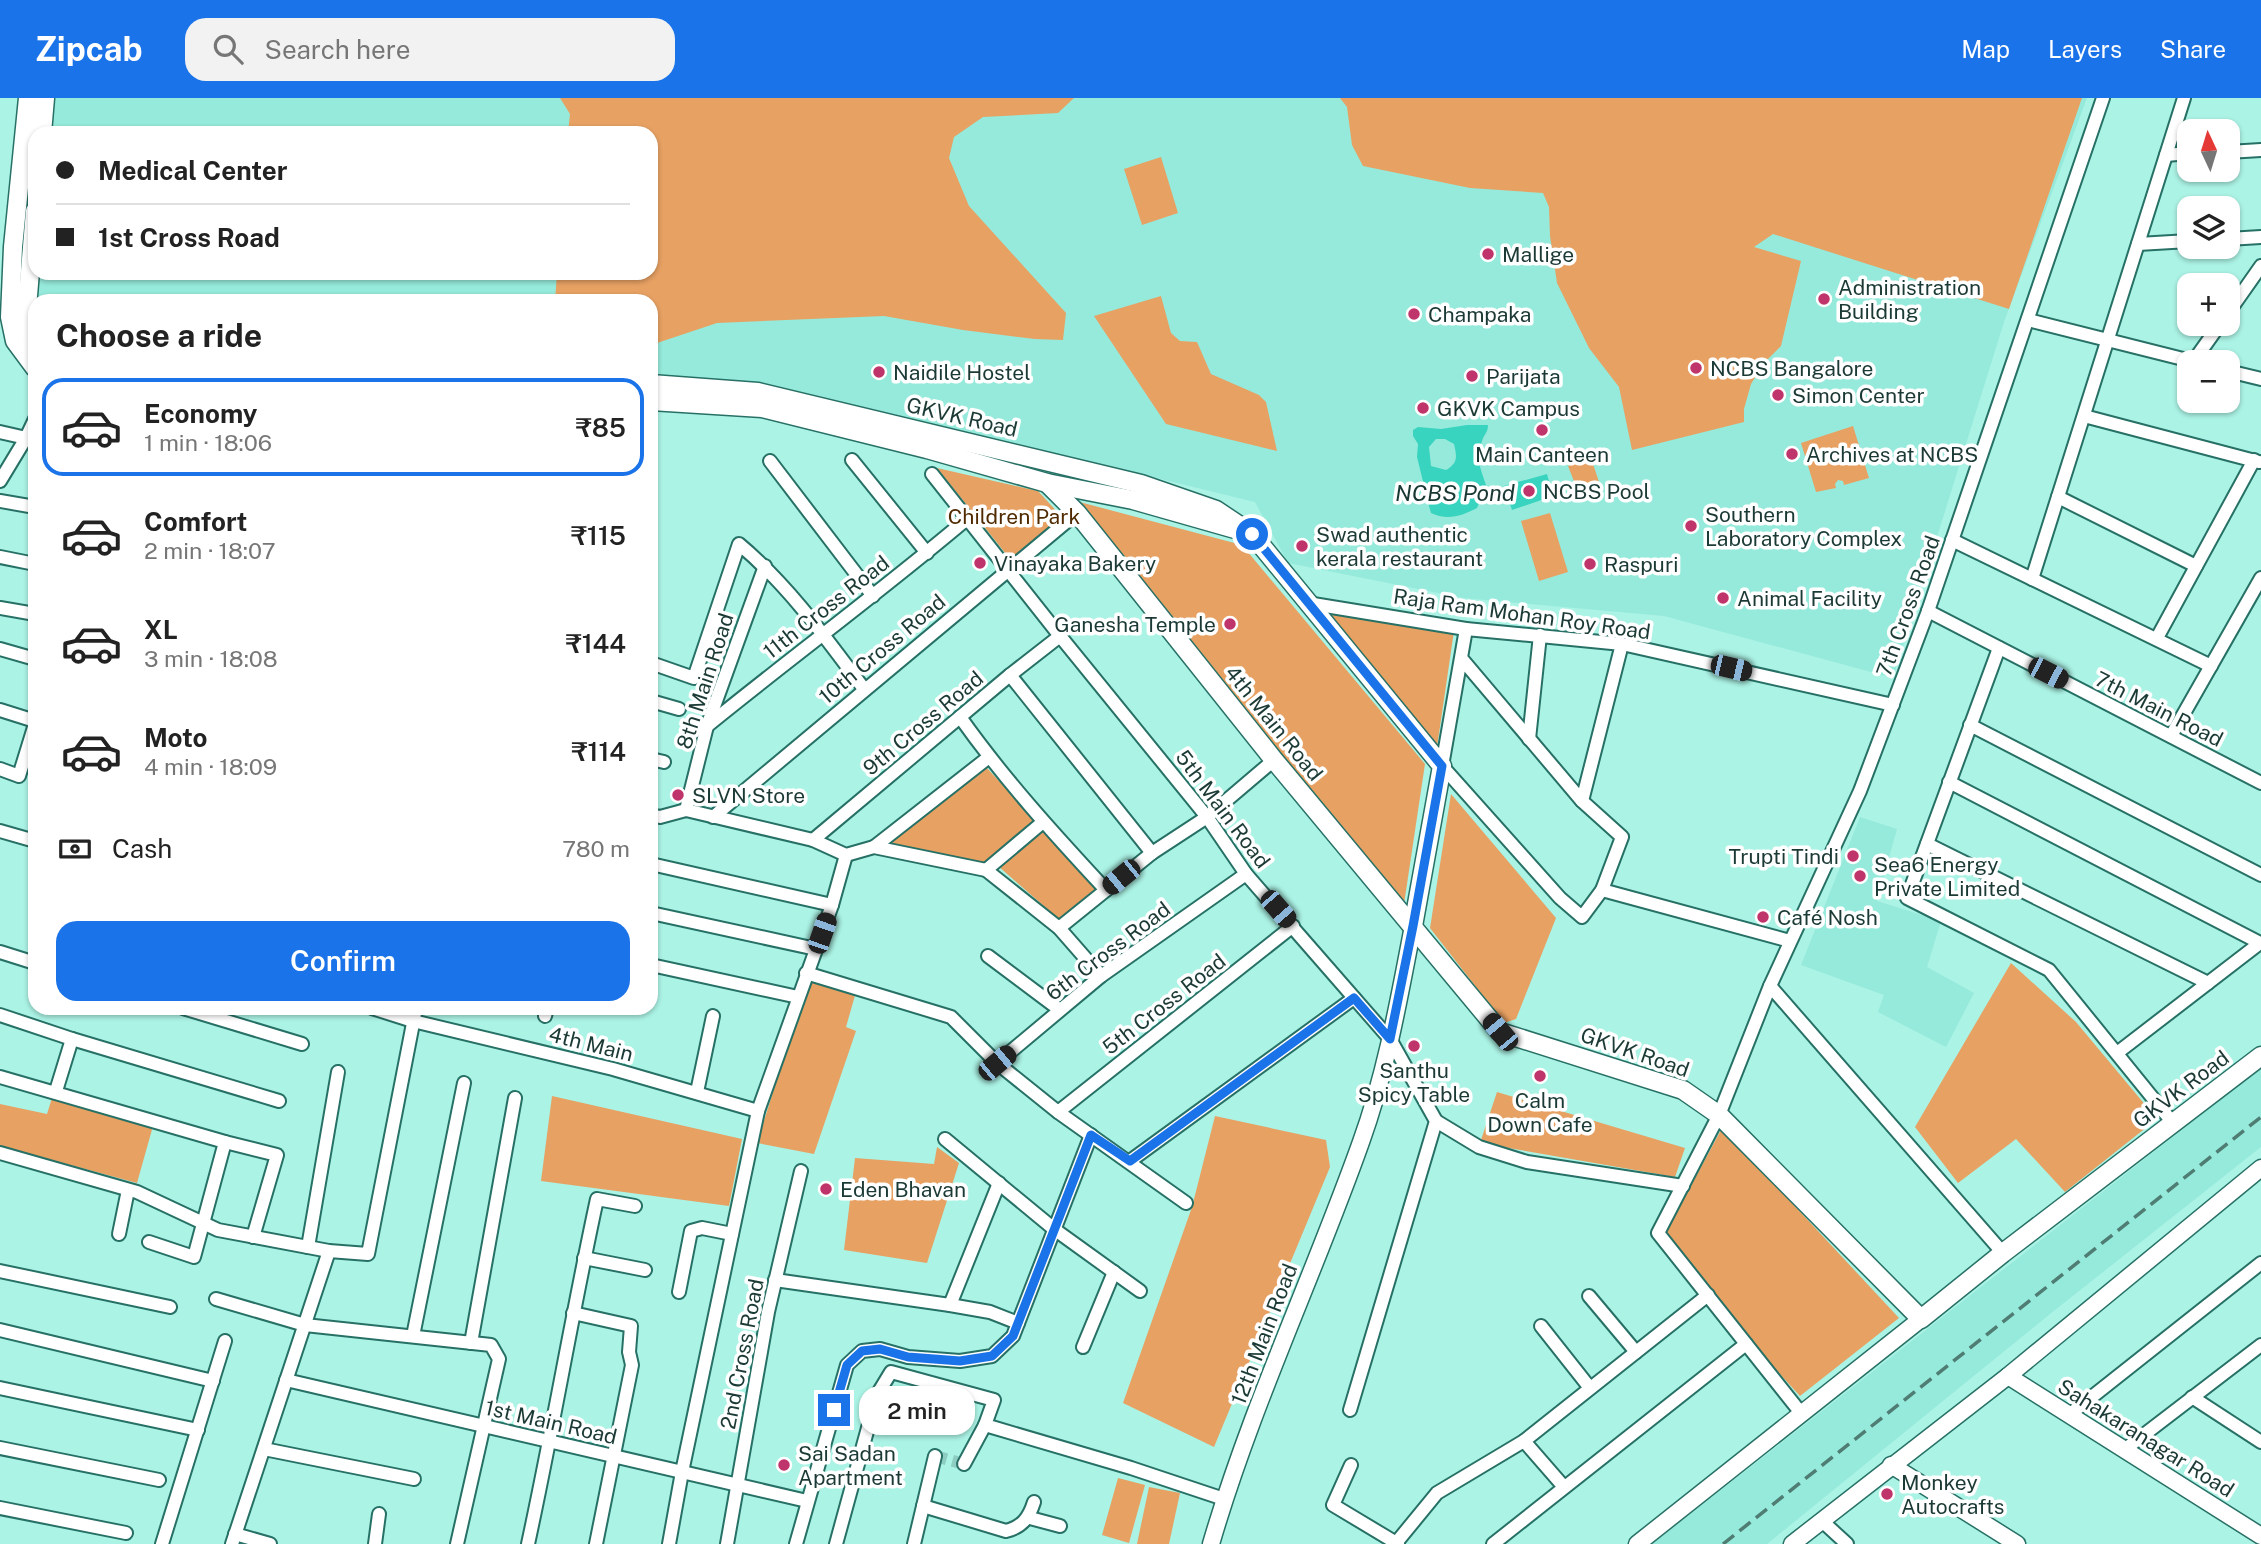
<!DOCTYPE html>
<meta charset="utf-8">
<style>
:root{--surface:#fff;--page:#f2f2f2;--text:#222;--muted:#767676;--line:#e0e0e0;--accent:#1a73e8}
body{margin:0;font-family:"Public Sans",sans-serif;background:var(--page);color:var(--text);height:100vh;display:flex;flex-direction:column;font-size:26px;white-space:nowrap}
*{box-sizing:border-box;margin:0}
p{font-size:23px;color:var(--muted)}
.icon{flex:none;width:38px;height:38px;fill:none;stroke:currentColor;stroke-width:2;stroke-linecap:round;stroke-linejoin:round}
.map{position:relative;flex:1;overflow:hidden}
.panel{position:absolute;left:28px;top:196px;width:630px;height:721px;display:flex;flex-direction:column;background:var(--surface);border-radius:21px;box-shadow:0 2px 5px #0004}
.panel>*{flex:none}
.banner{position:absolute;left:28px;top:28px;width:630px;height:154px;border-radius:21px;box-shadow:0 2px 5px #0004;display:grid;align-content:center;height:154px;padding:0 28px;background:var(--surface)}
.needle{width:46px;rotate:356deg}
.fabs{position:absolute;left:2177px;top:21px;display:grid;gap:14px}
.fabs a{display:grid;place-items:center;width:63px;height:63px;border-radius:14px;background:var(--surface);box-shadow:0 2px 5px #0004;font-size:35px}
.end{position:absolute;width:32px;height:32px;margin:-16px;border:9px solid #1a73e8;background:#fff;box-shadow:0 0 0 4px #fff}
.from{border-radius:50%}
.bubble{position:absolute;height:49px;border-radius:21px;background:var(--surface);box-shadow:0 2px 5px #0004;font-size:23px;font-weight:600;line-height:49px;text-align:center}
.car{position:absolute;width:21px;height:42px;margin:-21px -10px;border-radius:9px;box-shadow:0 0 5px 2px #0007;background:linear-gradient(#222 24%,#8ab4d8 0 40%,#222 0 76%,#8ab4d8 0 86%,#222 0)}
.banner b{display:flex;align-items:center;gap:24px;height:66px;font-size:26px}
.banner b+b{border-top:2px solid var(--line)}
.banner i{width:18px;height:18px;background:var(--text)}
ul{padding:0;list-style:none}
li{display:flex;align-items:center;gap:21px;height:98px;margin:0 14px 10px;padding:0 14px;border:4px solid transparent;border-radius:21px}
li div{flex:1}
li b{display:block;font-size:26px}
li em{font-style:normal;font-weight:600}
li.selected{border-color:var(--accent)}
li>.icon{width:63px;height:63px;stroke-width:1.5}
h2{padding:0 28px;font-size:32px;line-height:84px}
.pay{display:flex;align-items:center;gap:18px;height:77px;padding:0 28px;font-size:26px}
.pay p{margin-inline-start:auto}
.primary-button{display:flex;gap:14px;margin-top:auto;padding:14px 28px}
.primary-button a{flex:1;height:80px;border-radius:21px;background:var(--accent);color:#fff;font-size:28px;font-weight:600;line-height:80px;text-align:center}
header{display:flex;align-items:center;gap:42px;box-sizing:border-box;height:98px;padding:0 35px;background:var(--accent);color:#fff}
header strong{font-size:33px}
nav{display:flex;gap:38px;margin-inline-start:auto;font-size:24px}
.search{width:490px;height:63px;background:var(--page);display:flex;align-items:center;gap:18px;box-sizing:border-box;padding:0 24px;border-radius:21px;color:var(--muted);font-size:26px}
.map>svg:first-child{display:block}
.built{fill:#96eadb}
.green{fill:#e7a163}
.water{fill:#39d4bf;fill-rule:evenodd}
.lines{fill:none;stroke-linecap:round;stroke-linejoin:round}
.minor-tunnel{stroke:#8ecec2;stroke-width:12;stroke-dasharray:12 6;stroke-linecap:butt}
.minor-casing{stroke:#277065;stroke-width:16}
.tertiary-casing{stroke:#277065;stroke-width:19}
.secondary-casing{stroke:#277065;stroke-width:21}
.minor{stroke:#fff;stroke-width:12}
.tertiary{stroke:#fff;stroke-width:16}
.secondary{stroke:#fff;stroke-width:18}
.rail{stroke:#4f7c73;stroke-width:3.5;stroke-dasharray:14 7;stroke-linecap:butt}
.route{stroke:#1a73e8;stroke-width:9}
.poi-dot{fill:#bf346a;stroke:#fff;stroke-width:2.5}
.labels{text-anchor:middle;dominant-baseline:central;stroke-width:7;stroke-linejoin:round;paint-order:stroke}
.poi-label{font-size:21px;fill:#1c3a35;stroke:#fff;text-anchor:start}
.street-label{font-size:21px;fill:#1c3a35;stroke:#fff}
.park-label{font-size:21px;fill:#502a00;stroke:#fff}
.water-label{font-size:23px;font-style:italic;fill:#193833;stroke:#fff}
</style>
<header>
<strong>Zipcab</strong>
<div class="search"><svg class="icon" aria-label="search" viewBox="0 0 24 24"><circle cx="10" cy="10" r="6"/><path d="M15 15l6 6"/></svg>Search here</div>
<nav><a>Map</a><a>Layers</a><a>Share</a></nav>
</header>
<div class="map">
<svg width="2261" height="1446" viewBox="0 0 2261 1446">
<rect width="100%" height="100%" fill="#abf3e5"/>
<!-- built -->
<g class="built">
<polygon points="54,0 2087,0 2004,224 1893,580 1664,518 1463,500 1288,465 1255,404 769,286 651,277 651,203 35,203 35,231 31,226 36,175 651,175 651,35 50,35"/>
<polygon points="1860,719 1897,731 1877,803 1941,823 1927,869 1974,895 1946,949 1878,914 1884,897 1801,867"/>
<polygon points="2261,970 2261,1049 2050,1216 1767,1446 1652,1446"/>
</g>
<!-- green -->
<g class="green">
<polygon points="560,0 1074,0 1058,15 983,19 954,39 949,60 969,108 1066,215 1063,242 1035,241 963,232 884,218 717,225 651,247 651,203 555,203 557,175 651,175 651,35 568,35 570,16"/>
<polygon points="1340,0 2082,0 2009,211 1773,136 1754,149 1801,163 1781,248 1764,265 1751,286 1744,311 1744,324 1632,352 1619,289 1589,250 1557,185 1550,138 1549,109 1543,95 1470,90 1363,68 1352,47 1347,9"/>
<polygon points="1161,59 1178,115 1142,127 1124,71"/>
<polygon points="1161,198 1171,235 1180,243 1197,244 1211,276 1259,297 1266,304 1277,353 1166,326 1094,218"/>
<polygon points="1853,328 1869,380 1844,387 1843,383 1838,382 1835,386 1836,390 1816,394 1801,345"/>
<polygon points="1591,360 1599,384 1577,391 1568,368"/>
<polygon points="937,370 1038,393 1062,419 1010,461"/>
<polygon points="1072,402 1242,447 1425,666 1404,806"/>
<polygon points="1550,415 1568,474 1539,483 1521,423"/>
<polygon points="1328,510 1454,533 1437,649 1328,519"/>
<polygon points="986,669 1098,791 1061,823 998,768 891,745"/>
<polygon points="1451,696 1556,820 1516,921 1504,925 1430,830"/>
<polygon points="2011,865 2076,924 2157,1021 2065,1094 2016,1041 1958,1085 1915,1029"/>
<polygon points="808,883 856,894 846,929 856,933 814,1056 757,1045"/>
<polygon points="1497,994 1685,1050 1675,1079 1480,1045"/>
<polygon points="552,998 742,1041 729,1108 541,1083"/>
<polygon points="52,1000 153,1028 137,1085 0,1048 0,1006 47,1016"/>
<polygon points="1215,1018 1326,1042 1330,1069 1214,1349 1123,1305 1192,1109"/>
<polygon points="1722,1030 1899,1220 1800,1298 1767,1262 1665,1136"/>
<polygon points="937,1049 959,1065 927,1165 844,1152 855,1060 934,1066"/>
<polygon points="1118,1380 1145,1387 1129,1445 1102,1437"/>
<polygon points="1149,1389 1180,1395 1169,1446 1137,1446"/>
</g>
<!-- water -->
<g class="water">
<path d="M1467 327H1488C1488 335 1484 336 1482 343 1476 362 1480 369 1486 387L1477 410C1462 418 1447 423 1431 415L1429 408 1417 359 1418 346 1413 338V332L1418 329 1441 331ZM1436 341H1445L1454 346C1457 359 1458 365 1446 372L1431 368 1429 349Z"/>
<polygon points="1547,376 1553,398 1512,412 1504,388"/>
</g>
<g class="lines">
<!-- minor-tunnel -->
<polyline class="minor-tunnel" points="935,1358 964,1366"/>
<defs>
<g id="minor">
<polyline points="2228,54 2261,52"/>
<polyline points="2166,57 2189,55"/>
<polyline points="2228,141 2261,139"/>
<polyline points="2138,146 2189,143"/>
<polyline points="2228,215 2261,168"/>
<polyline points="2028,222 2195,264"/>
<polyline points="2193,264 2220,226"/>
<polyline points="2228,273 2261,281"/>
<polyline points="2084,318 2259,364"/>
<polyline points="0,334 35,342"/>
<polyline points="852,362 927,455"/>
<polyline points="770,363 873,498"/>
<polyline points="932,376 1060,538 1207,719 1246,776 1390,941 1436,1023 1350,1312"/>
<polyline points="0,383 26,340 35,321"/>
<polyline points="2058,399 2196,468"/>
<polyline points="0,403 35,409"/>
<polyline points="1952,442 2211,568"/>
<polyline points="0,459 35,466"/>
<polyline points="2032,481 2184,0"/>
<polyline points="1307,505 1466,531 1622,546 1893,607"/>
<polyline points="0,510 35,516"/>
<polyline points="1928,513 2261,685"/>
<polyline points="2157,540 2254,362"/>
<polyline points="1999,550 1907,800 2049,872 2173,1025"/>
<polyline points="0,551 35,561"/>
<polyline points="1461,560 1582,703 1622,739 1602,792 1582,819 1560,800 1442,668 1466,531"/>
<path d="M651 565 694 580 739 446C788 487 826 540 864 591"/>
<polyline points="1010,577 1152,755"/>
<polyline points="651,603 679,611"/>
<polyline points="0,612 35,623"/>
<path d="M960 619C1004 681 1054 736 1106 792"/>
<polyline points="1970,627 2261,777"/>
<path d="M707 628C793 558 883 492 968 420"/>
<polyline points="2171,638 2261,480"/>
<polyline points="1529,641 1540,537"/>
<polyline points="651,661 664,664"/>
<polyline points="0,671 19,678 35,626"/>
<polyline points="1949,684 2260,845 2117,955"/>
<polyline points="1582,703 1622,546"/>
<polyline points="686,712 813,742 846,757 874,749 986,772 1059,830 1101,878"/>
<polyline points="651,717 660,719 686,712 707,628 765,468"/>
<polyline points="713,719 1077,415"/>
<polyline points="0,733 35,743"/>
<polyline points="813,742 1010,577 1060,538"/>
<polyline points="1927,746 2208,885"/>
<polyline points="874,749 989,659"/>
<polyline points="651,766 832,807"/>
<polyline points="986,772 1043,724"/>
<polyline points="1602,792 1790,843"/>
<polyline points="651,815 816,851"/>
<polyline points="1059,830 1152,755 1207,719 1274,662"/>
<polyline points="0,854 35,865"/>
<polyline points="988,858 1060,912"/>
<polyline points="651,867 798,899"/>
<polyline points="806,875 951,919 997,965 1058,1014 1186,1105"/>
<polyline points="1770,888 2003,1155"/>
<polyline points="183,910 302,946"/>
<polyline points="372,910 413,923 613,971 758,1013"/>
<polyline points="0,917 72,941 279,1003"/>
<polyline points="545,918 547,910"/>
<polyline points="997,965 1101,878 1246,776"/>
<polyline points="0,979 225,1044 194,1159 149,1144"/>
<polyline points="56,993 72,941"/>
<polyline points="697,994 713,918"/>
<polyline points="1058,1014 1293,828"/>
<polyline points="1436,1023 1479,1049 1527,1064 1683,1088"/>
<polyline points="945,1041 1054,1131 1140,1193"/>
<polyline points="225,1044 277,1057 253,1139"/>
<polyline points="0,1055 137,1094 218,1132 329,1153 368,1156 416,910"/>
<polyline points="1130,1063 1354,900"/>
<polyline points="119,1136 128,1092"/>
<polyline points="308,1149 338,974"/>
<polyline points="584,1160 645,1172"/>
<polyline points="0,1173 170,1209"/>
<polyline points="775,1182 950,1207 990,1214 1018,1225"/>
<polyline points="679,1194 691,1133 702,1130 732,1136"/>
<polyline points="1589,1198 1636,1254"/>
<polyline points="216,1201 305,1227 491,1247 499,1261 457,1446"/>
<polyline points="950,1207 999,1085"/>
<polyline points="573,1215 631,1228 629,1254 632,1267 596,1446"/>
<polyline points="1541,1228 1590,1290"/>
<polyline points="0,1232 213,1283"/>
<polyline points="413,1238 464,985"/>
<polyline points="471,1245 515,1000"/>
<polyline points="1083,1249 1114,1174"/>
<polyline points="286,1282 807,1403"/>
<polyline points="0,1290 198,1332"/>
<polyline points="2192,1299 2261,1344"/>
<polyline points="1801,1315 1658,1135 1719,1017 1770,888 1860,693 1928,513 2103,0"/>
<polyline points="2069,1317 2261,1165"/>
<polyline points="0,1350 159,1382"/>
<polyline points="264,1351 414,1381"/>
<polyline points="2124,1352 2261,1247"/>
<polyline points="964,1366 985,1327"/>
<polyline points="1351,1367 1333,1407 1398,1446"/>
<polyline points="1564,1389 1524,1343 1708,1197"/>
<path d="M923 1408 1006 1433C1022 1429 1029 1420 1034 1404"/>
<polyline points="0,1410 126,1435"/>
<polyline points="1030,1420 1060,1428"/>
<polyline points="1821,1422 1847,1446"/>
<polyline points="235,1436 270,1446"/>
<polyline points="1396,1445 1437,1395 1524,1343"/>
<polyline points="162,1446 225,1243"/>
<polyline points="232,1446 329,1153"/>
<polyline points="375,1446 379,1416"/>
<path d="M528 1446C553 1331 572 1216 597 1101L635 1108"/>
<polyline points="669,1446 682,1374 758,1013 832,807 846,757"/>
<polyline points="727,1446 768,1214 801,1073"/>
<polyline points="796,1446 847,1267 862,1253 880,1251 908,1259 960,1263 992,1258 1013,1238 1091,1037"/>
<polyline points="836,1446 877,1297 891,1274 994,1302 985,1327 1131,1370 1224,1401"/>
<polyline points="914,1446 935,1358"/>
<polyline points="1493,1446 1746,1246"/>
</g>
<g id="tertiary">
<polyline points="2008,1278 2261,1438"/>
<polyline points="1891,1367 2017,1446"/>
<path d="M1211 1446C1251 1309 1313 1179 1361 1044 1386 975 1399 901 1413 828"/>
<polyline points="1637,1446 1921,1221"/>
<polyline points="1792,1446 2008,1278 2261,1070"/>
</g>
<g id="secondary">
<polyline points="28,0 13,149 10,219 15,243 35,270"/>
<polyline points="42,35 45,0"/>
<polyline points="35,113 26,222 35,246"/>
<polyline points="651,286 758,294 1141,386 1216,412 1252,436 1442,668 1413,828"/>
<polyline points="651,303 762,310 927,351 1047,385 1133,402 1235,431"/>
<polyline points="1047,385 1077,415 1274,662 1500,934 1683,992 1719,1017 1921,1221 2003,1155 2261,958"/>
</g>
</defs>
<!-- minor casing -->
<use href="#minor" class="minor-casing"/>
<!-- tertiary casing -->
<use href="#tertiary" class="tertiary-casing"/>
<!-- secondary casing -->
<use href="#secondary" class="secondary-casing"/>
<!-- minor -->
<use href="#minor" class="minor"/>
<!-- tertiary -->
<use href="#tertiary" class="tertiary"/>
<!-- secondary -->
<use href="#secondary" class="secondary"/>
<!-- rail -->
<polyline class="rail" points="1723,1446 2261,1019"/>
</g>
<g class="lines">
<!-- route -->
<polyline class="route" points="834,1312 847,1267 862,1253 880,1251 908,1259 960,1263 992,1258 1013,1238 1091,1037 1130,1063 1354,900 1390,941 1413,828 1442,668 1252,436"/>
</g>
<!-- markers -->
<g class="poi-dot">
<circle cx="1488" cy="156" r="7"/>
<circle cx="1824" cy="201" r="7"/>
<circle cx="1414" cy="216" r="7"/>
<circle cx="1696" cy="270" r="7"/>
<circle cx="879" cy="274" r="7"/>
<circle cx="1472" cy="278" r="7"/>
<circle cx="1778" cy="297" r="7"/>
<circle cx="1423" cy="310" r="7"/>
<circle cx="1542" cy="332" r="7"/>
<circle cx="1792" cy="356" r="7"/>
<circle cx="1529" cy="393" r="7"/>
<circle cx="1691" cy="428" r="7"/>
<circle cx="1302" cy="448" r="7"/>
<circle cx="980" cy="465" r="7"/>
<circle cx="1590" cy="466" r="7"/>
<circle cx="1723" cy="500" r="7"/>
<circle cx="1230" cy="526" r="7"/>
<circle cx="678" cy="697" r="7"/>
<circle cx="1853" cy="758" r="7"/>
<circle cx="1860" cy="778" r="7"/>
<circle cx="1763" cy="819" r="7"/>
<circle cx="1414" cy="948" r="7"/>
<circle cx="1540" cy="978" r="7"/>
<circle cx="826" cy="1091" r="7"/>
<circle cx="784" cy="1367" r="7"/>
<circle cx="1887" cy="1396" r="7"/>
</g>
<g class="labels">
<!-- poi labels -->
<g class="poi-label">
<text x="1502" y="156">Mallige</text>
<text x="1838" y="189">Administration<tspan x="1838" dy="24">Building</tspan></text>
<text x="1428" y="216">Champaka</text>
<text x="1710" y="270">NCBS Bangalore</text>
<text x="893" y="274">Naidile Hostel</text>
<text x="1486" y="278">Parijata</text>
<text x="1792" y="297">Simon Center</text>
<text x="1437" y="310">GKVK Campus</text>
<text x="1542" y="356" text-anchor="middle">Main Canteen</text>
<text x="1806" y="356">Archives at NCBS</text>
<text x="1543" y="393">NCBS Pool</text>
<text x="1705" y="416">Southern<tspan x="1705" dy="24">Laboratory Complex</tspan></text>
<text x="1316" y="436">Swad authentic<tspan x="1316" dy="24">kerala restaurant</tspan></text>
<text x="994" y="465">Vinayaka Bakery</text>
<text x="1604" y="466">Raspuri</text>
<text x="1737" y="500">Animal Facility</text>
<text x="1216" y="526" text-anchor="end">Ganesha Temple</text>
<text x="692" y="697">SLVN Store</text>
<text x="1839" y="758" text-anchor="end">Trupti Tindi</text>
<text x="1874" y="766">Sea6 Energy<tspan x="1874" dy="24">Private Limited</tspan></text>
<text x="1777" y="819">Café Nosh</text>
<text x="1414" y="972" text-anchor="middle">Santhu<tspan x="1414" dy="24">Spicy Table</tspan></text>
<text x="1540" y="1002" text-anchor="middle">Calm<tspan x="1540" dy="24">Down Cafe</tspan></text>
<text x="840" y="1091">Eden Bhavan</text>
<text x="798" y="1355">Sai Sadan<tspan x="798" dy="24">Apartment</tspan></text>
<text x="1901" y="1384">Monkey<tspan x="1901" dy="24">Autocrafts</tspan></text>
</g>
<!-- street labels -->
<g class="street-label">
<text transform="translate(962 319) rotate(13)">GKVK Road</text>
<text transform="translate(1908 508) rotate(-70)">7th Cross Road</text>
<text transform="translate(826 509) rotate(-38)">11th Cross Road</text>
<text transform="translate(1522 516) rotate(8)">Raja Ram Mohan Roy Road</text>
<text transform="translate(882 551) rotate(-40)">10th Cross Road</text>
<text transform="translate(705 583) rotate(-72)">8th Main Road</text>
<text transform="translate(2159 611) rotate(27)">7th Main Road</text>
<text transform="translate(923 625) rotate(-40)">9th Cross Road</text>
<text transform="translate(1274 625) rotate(51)">4th Main Road</text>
<text transform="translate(1223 711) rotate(53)">5th Main Road</text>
<text transform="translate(1108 853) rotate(-37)">6th Cross Road</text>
<text transform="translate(1164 906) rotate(-38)">5th Cross Road</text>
<text transform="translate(591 946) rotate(14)">4th Main</text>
<text transform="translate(1635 954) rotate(19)">GKVK Road</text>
<text transform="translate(2181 991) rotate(-37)">GKVK Road</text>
<text transform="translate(1264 1236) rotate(-69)">12th Main Road</text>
<text transform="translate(742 1256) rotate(-79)">2nd Cross Road</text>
<text transform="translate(551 1324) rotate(13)">1st Main Road</text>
<text transform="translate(2146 1340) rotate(32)">Sahakaranagar Road</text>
</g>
<!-- park labels -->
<g class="park-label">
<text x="1014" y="418">Children Park</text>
</g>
<!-- water labels -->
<g class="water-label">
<text x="1455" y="394">NCBS Pond</text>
</g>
</g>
</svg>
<div class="fabs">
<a><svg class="needle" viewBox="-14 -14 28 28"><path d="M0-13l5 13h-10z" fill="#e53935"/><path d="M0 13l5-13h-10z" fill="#767676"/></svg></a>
<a><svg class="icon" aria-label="layers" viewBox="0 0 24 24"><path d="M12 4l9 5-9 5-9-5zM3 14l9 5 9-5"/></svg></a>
<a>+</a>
<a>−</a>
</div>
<i class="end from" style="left:1252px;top:436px"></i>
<i class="end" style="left:834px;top:1312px"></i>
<div class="bubble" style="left:859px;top:1288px;width:116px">2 min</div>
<i class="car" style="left:1731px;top:570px;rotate:103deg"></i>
<i class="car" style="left:2048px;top:575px;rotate:117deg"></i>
<i class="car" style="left:1121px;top:779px;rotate:231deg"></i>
<i class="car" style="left:1278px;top:811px;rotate:139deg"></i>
<i class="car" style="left:822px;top:835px;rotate:19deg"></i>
<i class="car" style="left:1500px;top:934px;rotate:320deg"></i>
<i class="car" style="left:997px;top:965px;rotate:50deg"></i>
<div class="banner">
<b><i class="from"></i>Medical Center</b>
<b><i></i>1st Cross Road</b>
</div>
<section class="panel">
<h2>Choose a ride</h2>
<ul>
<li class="selected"><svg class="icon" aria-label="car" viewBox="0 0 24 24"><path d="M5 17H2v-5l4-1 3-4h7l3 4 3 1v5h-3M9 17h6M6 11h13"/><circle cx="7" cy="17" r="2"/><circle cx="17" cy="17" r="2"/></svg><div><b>Economy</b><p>1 min · 18:06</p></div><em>₹85</em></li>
<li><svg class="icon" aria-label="car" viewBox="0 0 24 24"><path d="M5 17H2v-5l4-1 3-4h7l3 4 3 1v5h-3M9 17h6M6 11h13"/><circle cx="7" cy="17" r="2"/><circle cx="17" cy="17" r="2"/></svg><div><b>Comfort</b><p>2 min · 18:07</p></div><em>₹115</em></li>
<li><svg class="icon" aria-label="car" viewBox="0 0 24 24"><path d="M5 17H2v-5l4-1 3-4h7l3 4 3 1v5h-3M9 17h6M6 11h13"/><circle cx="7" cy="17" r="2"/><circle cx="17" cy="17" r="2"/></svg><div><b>XL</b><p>3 min · 18:08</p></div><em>₹144</em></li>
<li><svg class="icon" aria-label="car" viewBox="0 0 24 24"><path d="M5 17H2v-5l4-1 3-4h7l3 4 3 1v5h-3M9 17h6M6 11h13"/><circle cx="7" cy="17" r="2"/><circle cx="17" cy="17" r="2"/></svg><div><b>Moto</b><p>4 min · 18:09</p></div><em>₹114</em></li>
</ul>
<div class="pay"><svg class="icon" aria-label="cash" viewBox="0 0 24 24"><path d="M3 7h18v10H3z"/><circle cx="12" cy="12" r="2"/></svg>Cash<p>780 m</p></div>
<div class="primary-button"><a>Confirm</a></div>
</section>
</div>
